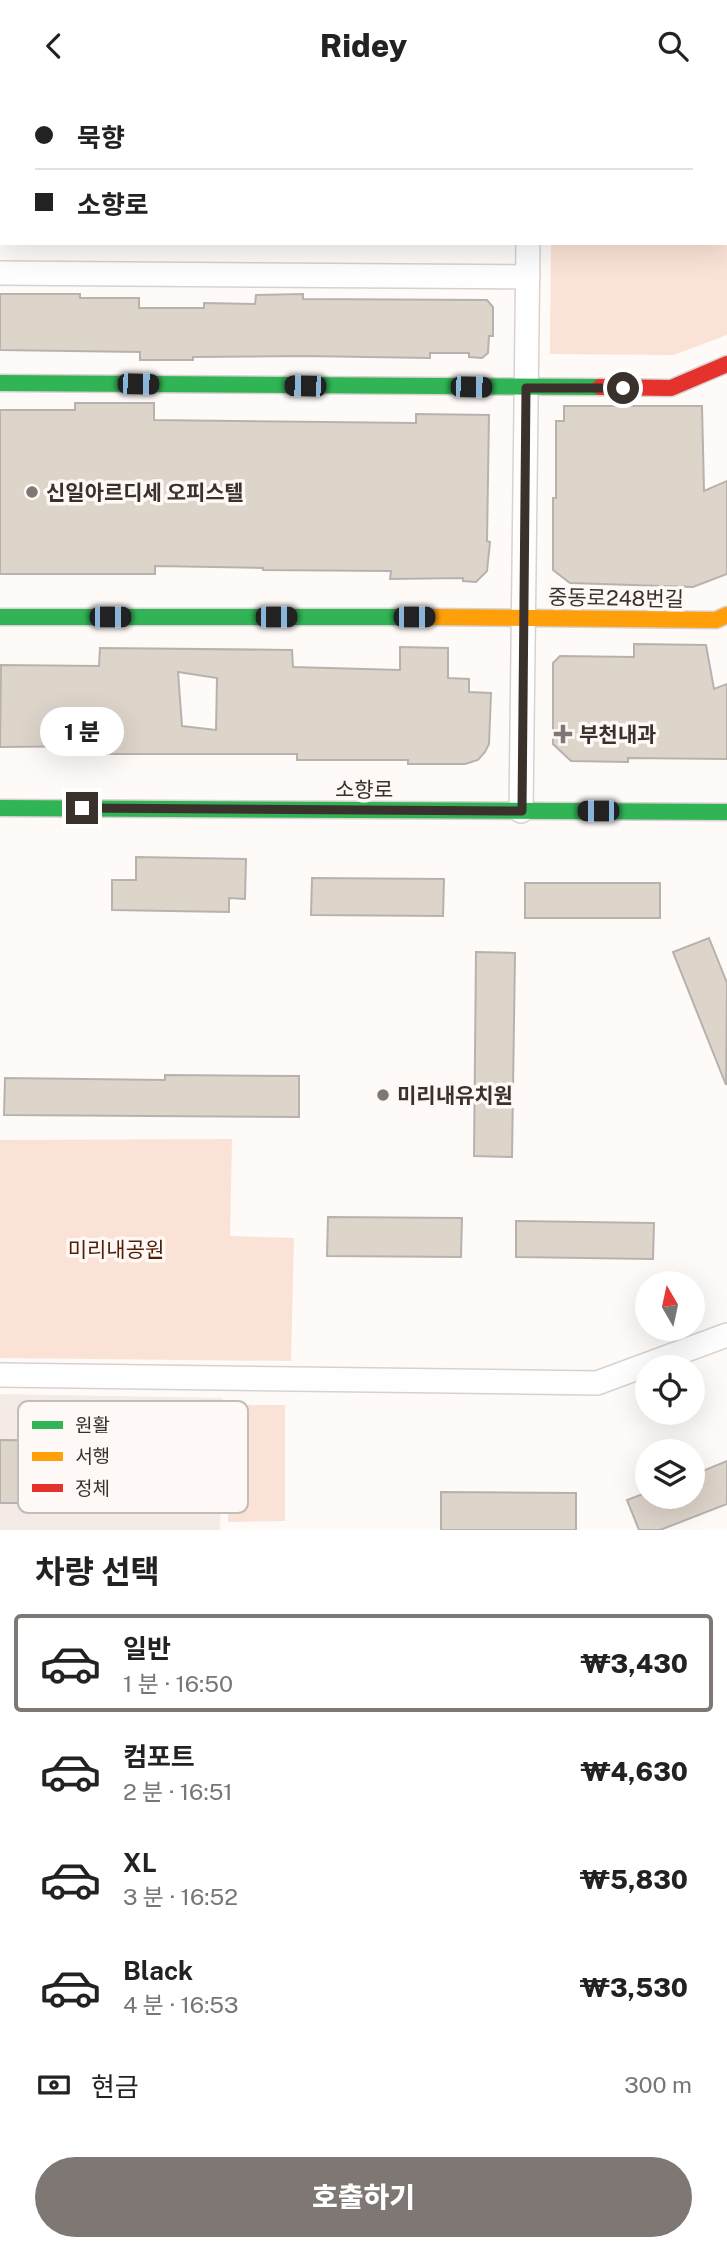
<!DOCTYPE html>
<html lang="ko">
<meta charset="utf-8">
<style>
:root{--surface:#fff;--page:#f2f2f2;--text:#222;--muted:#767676;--line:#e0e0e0;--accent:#7e7774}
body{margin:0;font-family:"Public Sans","Noto Sans KR",sans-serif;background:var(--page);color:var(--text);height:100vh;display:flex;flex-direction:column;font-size:26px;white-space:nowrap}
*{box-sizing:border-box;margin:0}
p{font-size:23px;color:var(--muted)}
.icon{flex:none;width:38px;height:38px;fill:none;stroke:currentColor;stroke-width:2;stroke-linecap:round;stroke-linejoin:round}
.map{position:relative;height:1439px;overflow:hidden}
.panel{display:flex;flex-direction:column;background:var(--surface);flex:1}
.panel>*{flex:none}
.top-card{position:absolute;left:0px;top:0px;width:728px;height:154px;box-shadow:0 7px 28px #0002;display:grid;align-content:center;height:154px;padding:0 35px;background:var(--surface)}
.needle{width:46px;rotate:351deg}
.controls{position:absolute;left:635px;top:1180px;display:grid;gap:14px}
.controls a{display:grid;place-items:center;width:70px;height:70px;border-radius:50%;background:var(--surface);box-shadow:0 7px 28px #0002;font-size:35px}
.end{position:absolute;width:32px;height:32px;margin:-16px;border:9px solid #3a312d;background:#fff;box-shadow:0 0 0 4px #fff}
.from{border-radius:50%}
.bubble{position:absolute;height:49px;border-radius:24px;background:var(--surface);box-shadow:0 7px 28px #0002;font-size:23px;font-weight:800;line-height:49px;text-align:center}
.car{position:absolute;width:21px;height:42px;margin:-21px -10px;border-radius:9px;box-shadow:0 0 5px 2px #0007;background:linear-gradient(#222 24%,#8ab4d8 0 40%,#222 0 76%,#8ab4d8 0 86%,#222 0)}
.top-card b{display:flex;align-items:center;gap:24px;height:66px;font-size:26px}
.top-card b+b{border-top:2px solid var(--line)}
.top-card i{width:18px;height:18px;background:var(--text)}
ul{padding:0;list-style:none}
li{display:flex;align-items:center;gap:21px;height:98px;margin:0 14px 10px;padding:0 21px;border:4px solid transparent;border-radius:7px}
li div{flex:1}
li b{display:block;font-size:26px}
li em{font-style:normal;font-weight:800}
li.on{border-color:var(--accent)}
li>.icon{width:63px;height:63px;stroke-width:1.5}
h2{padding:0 35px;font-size:32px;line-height:84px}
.pay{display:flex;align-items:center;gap:18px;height:77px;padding:0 35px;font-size:26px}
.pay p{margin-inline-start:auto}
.primary-button{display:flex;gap:14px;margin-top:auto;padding:14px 35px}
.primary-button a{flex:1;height:80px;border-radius:42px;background:var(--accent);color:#fff;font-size:28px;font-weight:800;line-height:80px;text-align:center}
header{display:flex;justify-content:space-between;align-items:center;height:91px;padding:0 35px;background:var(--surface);font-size:32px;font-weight:800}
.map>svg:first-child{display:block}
.built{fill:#f4ebe7}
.green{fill:#fbe2d6}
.building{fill:#ddd4ca;stroke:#b7b2af;stroke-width:2;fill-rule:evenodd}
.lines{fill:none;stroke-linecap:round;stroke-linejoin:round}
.street-casing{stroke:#d8d2cf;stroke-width:26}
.fast-casing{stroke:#d8d2cf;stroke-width:19}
.slow-casing{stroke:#d8d2cf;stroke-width:19}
.jam-casing{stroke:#d8d2cf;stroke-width:19}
.street{stroke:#fffefe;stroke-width:23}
.fast{stroke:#30b455;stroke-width:16}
.slow{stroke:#ff9f0a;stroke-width:16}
.jam{stroke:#e5322d;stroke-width:16}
.route{stroke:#3a312d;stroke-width:9}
.poi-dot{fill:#7e7774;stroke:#fef9f7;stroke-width:2.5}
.labels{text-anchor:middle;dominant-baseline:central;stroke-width:7;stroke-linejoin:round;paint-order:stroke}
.poi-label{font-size:21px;font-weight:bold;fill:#3a312d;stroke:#fef9f7;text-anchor:start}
.street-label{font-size:21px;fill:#3a312d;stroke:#fef9f7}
.park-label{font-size:21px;fill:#521e03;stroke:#fef9f7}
.key{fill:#fef9f7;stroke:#c3bdba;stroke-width:2}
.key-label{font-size:19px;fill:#3a312d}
</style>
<header><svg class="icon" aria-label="back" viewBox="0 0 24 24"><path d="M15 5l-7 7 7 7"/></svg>Ridey<svg class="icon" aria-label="search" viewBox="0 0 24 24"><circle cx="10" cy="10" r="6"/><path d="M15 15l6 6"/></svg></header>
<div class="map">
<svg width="727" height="1439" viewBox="0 0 727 1439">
<rect width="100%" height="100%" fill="#fdfaf8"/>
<!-- built -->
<polygon class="built" points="0,1303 223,1307 220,1439 0,1439"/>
<!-- green -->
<g class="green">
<polygon points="727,103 727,244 674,264 550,263 551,152 726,152"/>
<polygon points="232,1048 230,1145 294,1147 291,1270 0,1267 0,1049"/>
<polygon points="228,1314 285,1314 285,1430 228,1431"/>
</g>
<!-- building -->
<g class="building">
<polygon points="0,203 80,203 80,207 139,207 139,217 204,217 204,212 255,213 256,204 303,203 303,208 487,209 493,216 493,245 489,245 488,262 482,267 469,266 469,262 430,262 430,267 303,265 193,266 193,269 140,269 140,261 0,259"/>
<polygon points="75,312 154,312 154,329 416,332 416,323 489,324 487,450 490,451 487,480 476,491 463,490 463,487 390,488 391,480 263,479 263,477 155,475 155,483 0,483 0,319 75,319"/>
<polygon points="564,315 702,315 704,400 727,390 727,483 693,496 570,492 553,479 553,407 556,407 556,330 564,330"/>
<polygon points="634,553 706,554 714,598 727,593 727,668 628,667 628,671 571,670 553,653 553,572 560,565 634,566"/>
<path d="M400 556 448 557V587L469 588V601L491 602 489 653 485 661 478 669 465 673H408V669H297V663H98V655L0 656 1 574 99 575 100 557 292 559 293 576 400 579ZM178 581 217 587 216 639 182 635Z"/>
<polygon points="136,766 246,768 245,808 229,807 229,821 112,819 112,789 136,789"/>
<polygon points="312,787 444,788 443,825 311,824"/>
<rect x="525" y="792" width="135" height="35"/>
<polygon points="709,847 727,892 726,994 673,861"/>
<polygon points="476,861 515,862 512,1066 474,1065"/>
<polygon points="165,984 299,985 299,1026 4,1024 5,987 165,989"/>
<polygon points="328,1126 462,1127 461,1166 327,1165"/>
<polygon points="516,1130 654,1132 653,1168 516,1166"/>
<polygon points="0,1349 106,1350 105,1376 177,1374 177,1361 203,1361 203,1387 196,1386 196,1412 0,1412"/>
<polygon points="727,1370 727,1413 660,1439 639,1439 627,1409 648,1401 648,1405 693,1405 693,1384"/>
<polygon points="441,1401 576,1402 576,1439 441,1439"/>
</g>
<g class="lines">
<defs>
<g id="street">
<polyline points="529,0 529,2"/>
<polyline points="0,75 2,75"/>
<polyline points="726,79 727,79"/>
<polyline points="0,182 528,186"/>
<polyline points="521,720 528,152"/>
<polyline points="0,1284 597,1292 727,1244"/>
</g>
<g id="fast">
<polyline points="0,292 600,296"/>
<polyline points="0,526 429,526"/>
<polyline points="0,717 727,721"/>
</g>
<polyline id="slow" points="429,526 716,529 727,524"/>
<polyline id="jam" points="600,296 671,297 727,273"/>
</defs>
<!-- street casing -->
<use href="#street" class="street-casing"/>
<!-- fast casing -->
<use href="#fast" class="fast-casing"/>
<!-- slow casing -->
<use href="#slow" class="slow-casing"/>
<!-- jam casing -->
<use href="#jam" class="jam-casing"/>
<!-- street -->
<use href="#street" class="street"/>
<!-- fast -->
<use href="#fast" class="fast"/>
<!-- slow -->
<use href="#slow" class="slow"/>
<!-- jam -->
<use href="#jam" class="jam"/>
</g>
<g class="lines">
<!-- route -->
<polyline class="route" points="82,717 522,720 526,297 623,297"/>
</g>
<!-- markers -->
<g class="poi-dot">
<circle cx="32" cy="401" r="7"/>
<path d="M559.5 632.5h7v7h7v7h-7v7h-7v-7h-7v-7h7z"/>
<circle cx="383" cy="1004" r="7"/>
</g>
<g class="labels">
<!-- poi labels -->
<g class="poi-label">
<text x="46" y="401">신일아르디세 오피스텔</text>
<text x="579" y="643">부천내과</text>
<text x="397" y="1004">미리내유치원</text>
</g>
<!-- street labels -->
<g class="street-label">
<text transform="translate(616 507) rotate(1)">중동로248번길</text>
<text x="364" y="698">소향로</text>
</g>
<!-- park labels -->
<g class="park-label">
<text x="116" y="1158">미리내공원</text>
</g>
</g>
<!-- legend -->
<rect x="18" y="1310" width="230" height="112" rx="10" class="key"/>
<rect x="32" y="1330" width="31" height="8" fill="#30b455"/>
<rect x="32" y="1361" width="31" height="9" fill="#ff9f0a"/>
<rect x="32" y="1393" width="31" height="8" fill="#e5322d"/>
<g class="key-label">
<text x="75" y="1341">원활</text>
<text x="75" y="1372">서행</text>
<text x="75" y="1404">정체</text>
</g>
</svg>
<div class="controls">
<a><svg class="needle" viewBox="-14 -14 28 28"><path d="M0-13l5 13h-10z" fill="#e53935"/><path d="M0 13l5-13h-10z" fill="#767676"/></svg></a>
<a><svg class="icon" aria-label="locate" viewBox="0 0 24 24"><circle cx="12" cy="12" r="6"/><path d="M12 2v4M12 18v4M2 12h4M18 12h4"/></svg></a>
<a><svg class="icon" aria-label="layers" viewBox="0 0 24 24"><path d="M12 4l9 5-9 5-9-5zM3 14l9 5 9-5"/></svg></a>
</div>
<i class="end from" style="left:623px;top:297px"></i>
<i class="end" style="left:82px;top:717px"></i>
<div class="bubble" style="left:40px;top:616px;width:84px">1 분</div>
<i class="car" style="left:138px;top:293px;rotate:91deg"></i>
<i class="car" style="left:305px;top:295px;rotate:271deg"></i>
<i class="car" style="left:471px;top:296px;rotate:91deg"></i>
<i class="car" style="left:110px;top:526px;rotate:90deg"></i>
<i class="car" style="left:276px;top:526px;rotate:90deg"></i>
<i class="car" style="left:414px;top:526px;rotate:90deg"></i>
<i class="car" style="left:598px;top:720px;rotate:270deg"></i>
<div class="top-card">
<b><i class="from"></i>묵향</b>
<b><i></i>소향로</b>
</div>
</div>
<section class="panel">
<h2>차량 선택</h2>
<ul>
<li class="on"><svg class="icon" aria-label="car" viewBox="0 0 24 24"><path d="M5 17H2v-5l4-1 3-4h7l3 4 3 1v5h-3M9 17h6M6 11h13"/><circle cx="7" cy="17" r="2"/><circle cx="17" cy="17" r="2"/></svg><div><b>일반</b><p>1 분 · 16:50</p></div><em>₩3,430</em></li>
<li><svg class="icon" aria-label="car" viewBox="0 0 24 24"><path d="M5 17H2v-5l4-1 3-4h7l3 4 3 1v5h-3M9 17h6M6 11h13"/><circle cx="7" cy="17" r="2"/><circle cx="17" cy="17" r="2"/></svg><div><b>컴포트</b><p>2 분 · 16:51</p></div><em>₩4,630</em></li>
<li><svg class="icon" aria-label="car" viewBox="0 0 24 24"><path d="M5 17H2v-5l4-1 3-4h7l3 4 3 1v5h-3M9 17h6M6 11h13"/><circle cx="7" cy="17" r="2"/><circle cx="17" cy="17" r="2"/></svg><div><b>XL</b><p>3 분 · 16:52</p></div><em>₩5,830</em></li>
<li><svg class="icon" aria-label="car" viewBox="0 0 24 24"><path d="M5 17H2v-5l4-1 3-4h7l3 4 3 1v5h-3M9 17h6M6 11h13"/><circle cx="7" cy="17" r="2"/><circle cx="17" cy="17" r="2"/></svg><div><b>Black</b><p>4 분 · 16:53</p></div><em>₩3,530</em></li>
</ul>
<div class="pay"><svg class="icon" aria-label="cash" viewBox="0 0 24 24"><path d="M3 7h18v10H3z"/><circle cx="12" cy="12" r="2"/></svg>현금<p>300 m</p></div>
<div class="primary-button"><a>호출하기</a></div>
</section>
